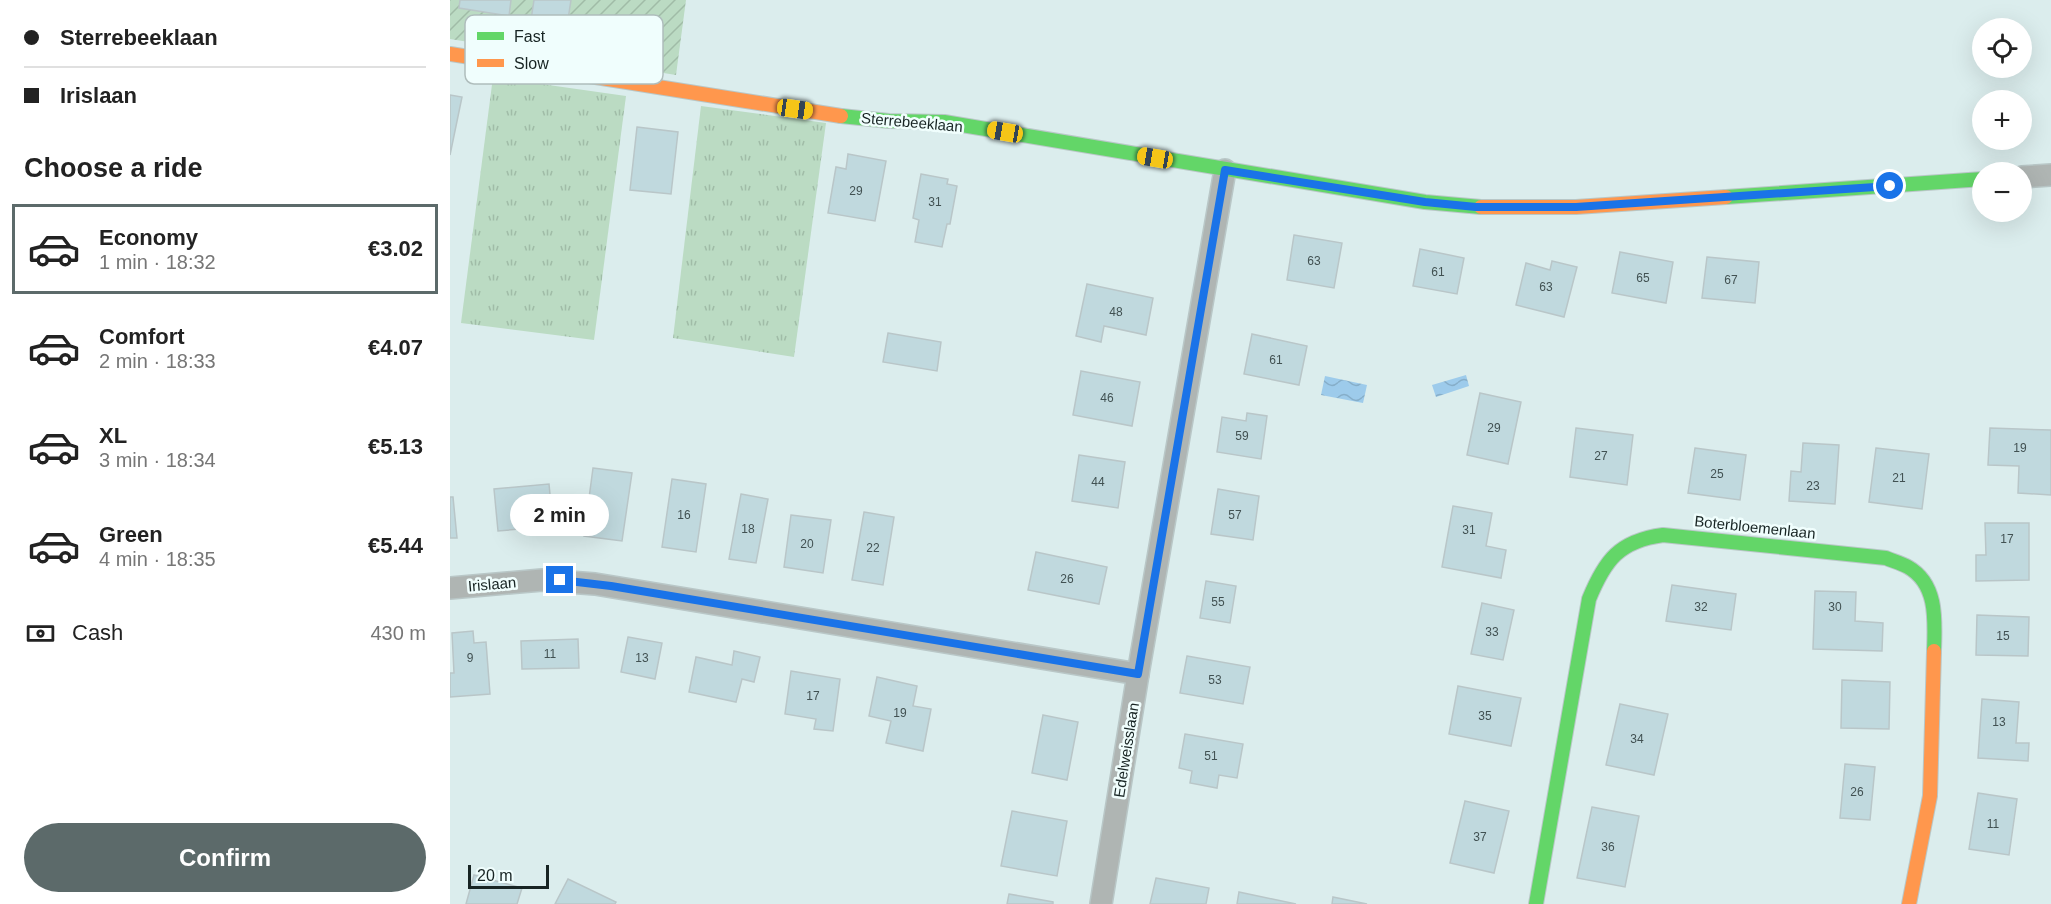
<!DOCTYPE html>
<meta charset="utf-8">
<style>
:root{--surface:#fff;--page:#f6f6f6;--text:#222;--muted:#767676;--line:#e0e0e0;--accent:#5c6a6a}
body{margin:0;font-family:Arial,sans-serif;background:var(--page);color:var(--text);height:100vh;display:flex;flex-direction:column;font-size:22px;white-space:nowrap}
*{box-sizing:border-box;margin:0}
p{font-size:20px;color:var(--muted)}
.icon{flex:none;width:33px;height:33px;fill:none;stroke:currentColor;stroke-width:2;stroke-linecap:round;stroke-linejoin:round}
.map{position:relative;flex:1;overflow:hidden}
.panel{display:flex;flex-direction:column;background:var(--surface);width:450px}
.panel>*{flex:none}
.top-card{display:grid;align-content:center;height:132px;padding:0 24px;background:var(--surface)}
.tools{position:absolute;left:1522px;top:18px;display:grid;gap:12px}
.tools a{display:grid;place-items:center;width:60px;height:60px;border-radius:50%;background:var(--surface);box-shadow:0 6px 24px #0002;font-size:30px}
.scale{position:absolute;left:18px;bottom:15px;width:81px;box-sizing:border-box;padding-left:6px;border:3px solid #172423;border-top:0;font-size:16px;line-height:21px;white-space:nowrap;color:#172423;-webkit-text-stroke:4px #f0fefd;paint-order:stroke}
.end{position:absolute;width:27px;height:27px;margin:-14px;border:8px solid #1a73e8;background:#fff;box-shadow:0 0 0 3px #fff}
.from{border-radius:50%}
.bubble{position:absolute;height:42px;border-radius:21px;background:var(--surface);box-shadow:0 6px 24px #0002;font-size:20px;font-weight:600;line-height:42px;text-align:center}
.car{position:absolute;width:18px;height:36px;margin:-18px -9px;border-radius:8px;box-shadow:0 0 4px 2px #0007;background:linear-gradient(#f5c518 24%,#345 0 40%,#f5c518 0 76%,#345 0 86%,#f5c518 0)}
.top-card b{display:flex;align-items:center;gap:21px;height:57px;font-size:22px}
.top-card b+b{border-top:2px solid var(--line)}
.top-card i{width:15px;height:15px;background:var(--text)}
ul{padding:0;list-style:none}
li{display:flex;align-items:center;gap:18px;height:90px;margin:0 12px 9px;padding:0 12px;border:3px solid transparent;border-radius:0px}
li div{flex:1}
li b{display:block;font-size:22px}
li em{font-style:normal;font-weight:600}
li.active{border-color:var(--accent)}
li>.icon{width:54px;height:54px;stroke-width:1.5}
h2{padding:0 24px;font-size:27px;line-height:72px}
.pay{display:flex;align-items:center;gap:15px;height:66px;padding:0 24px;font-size:22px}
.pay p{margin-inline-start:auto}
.button{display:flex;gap:12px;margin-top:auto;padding:12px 24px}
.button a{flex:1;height:69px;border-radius:36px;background:var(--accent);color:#fff;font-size:24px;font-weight:600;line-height:69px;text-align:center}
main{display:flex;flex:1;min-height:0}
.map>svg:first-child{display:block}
.grass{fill:url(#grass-tufts)}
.garden{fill:url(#garden-furrows)}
.water{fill:url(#water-waves)}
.building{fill:#c0d9de;stroke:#b9c6c8;stroke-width:1.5}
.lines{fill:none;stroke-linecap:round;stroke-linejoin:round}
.street-casing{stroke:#b9c7c7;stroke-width:24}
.fast-casing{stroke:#b9c7c7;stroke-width:16}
.slow-casing{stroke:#b9c7c7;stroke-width:16}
.street{stroke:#afb5b3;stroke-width:21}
.fast{stroke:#63d668;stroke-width:14}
.slow{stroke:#ff974d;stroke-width:14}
.route{stroke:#1a73e8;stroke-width:8}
.labels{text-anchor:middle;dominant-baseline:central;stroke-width:5;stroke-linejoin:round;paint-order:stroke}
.number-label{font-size:12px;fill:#415152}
.street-label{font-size:15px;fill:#172423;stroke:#f0fefd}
.key{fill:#f0fefd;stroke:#afbdbc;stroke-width:1.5}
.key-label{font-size:16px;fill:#172423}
</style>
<main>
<section class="panel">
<div class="top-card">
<b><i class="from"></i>Sterrebeeklaan</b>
<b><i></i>Irislaan</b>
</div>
<h2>Choose a ride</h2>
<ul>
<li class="active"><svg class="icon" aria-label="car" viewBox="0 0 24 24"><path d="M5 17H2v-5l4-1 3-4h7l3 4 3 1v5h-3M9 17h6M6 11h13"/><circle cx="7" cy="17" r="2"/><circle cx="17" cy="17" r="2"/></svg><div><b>Economy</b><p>1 min · 18:32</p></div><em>€3.02</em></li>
<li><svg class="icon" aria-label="car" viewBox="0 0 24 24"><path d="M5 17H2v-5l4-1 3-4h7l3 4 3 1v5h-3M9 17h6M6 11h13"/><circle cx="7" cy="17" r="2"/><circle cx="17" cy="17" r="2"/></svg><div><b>Comfort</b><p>2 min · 18:33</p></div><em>€4.07</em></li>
<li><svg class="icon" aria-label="car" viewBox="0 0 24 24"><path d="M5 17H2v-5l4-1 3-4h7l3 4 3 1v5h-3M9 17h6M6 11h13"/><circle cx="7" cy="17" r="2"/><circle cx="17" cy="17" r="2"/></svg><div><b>XL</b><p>3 min · 18:34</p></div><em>€5.13</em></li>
<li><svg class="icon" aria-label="car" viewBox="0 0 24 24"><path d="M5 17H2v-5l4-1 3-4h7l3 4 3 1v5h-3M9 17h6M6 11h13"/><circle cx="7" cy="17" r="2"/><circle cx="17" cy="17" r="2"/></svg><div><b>Green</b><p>4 min · 18:35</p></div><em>€5.44</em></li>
</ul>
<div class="pay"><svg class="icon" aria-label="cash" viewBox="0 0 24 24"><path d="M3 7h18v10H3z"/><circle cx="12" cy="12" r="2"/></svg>Cash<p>430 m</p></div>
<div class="button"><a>Confirm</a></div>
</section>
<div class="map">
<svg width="1601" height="904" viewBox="0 0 1601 904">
<defs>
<pattern id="grass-tufts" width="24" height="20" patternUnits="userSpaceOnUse" patternTransform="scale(1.5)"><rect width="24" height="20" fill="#bbdbc3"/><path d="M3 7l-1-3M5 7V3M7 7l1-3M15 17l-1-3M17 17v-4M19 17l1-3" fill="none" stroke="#a0bca7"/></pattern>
<pattern id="garden-furrows" width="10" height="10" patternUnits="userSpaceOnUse" patternTransform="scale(1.5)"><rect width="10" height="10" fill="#bbdbc3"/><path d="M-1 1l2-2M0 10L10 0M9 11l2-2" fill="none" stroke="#a0bca7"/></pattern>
<pattern id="water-waves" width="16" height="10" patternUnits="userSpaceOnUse" patternTransform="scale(1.5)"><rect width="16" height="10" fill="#9dcbeb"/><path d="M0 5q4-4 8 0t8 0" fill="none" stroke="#86aec9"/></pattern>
</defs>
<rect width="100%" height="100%" fill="#dbeded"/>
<!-- grass -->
<g class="grass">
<polygon points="43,77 176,96 144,340 11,323"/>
<polygon points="251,106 376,123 344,357 223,338"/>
</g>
<!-- garden -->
<polygon class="garden" points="0,0 236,0 226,75 0,39"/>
<!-- water -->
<g class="water">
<polygon points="1016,375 1019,386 986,397 982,385"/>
<polygon points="875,376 917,385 913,403 871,395"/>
</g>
<!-- building -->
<g class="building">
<polygon points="10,0 61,0 59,16 9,8"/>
<polygon points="84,0 121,0 117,26 81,20"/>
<polygon points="0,95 12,97 0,155"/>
<polygon points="187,127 228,132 221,194 180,190"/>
<polygon points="398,154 436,161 425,221 378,213 386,167 396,169"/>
<polygon points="471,174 498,179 497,184 507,186 500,224 497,224 492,247 465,242 469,220 463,218"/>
<polygon points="844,235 892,243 884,288 837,280"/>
<polygon points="970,249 1014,258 1007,294 963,286"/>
<polygon points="1170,252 1223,262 1216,303 1162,293"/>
<polygon points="1257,257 1309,262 1305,303 1252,298"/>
<polygon points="1102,261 1127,267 1114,317 1066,305 1076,263 1100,270"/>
<polygon points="637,284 703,298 696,335 654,326 651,342 626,336"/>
<polygon points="438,333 491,342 487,371 433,362"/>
<polygon points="802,334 857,346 849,385 794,374"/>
<polygon points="631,371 690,382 682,426 623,415"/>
<polygon points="1030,393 1071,402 1058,464 1017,455"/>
<polygon points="797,413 817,416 811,459 767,452 772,417 796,421"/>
<polygon points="1126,428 1183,435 1177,485 1120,477"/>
<polygon points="1540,428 1601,430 1601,495 1568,493 1569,466 1538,465"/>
<polygon points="1353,443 1389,445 1385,504 1339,501 1341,471 1351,472"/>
<polygon points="1245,448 1296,455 1290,500 1238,493"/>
<polygon points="1426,448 1479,454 1472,509 1419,502"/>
<polygon points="629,455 675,462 668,508 622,501"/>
<polygon points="143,468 182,473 172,541 134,536"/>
<polygon points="222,479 256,484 246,552 212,547"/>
<polygon points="99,484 103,526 48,531 44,489"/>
<polygon points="768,489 809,496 803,540 761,534"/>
<polygon points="291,494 318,499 306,563 279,559"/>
<polygon points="0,497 3,497 7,538 0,538"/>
<polygon points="1003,506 1042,513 1036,546 1056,550 1051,578 992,567"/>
<polygon points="414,512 444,517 433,585 402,580"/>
<polygon points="341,515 381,520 373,573 334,567"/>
<polygon points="1535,523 1579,523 1579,580 1526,581 1526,555 1536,555"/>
<polygon points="586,552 657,567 649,604 578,590"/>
<polygon points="756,581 786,586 780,623 750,618"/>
<polygon points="1222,585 1286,594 1281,630 1216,621"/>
<polygon points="1365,591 1406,592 1405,621 1433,623 1432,651 1363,649"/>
<polygon points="1032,603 1064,610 1053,660 1021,654"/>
<polygon points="1527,615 1579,617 1578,656 1526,655"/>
<polygon points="23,631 24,643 36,642 40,694 0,697 0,673 4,673 2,633"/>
<polygon points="178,637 212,643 205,679 171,672"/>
<polygon points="128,639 129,668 72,669 71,641"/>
<polygon points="284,651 310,657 304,682 292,679 286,702 239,692 246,657 282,665"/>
<polygon points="737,656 800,667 793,704 730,693"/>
<polygon points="341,671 390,679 383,731 364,729 366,719 335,714"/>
<polygon points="427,677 467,686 463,706 481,709 473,751 436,743 441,721 419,716"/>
<polygon points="1392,680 1440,682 1439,729 1391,728"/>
<polygon points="1008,686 1071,698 1061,746 999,734"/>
<polygon points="1532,699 1569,702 1566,743 1579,743 1578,761 1528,758"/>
<polygon points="1170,704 1218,714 1204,775 1156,765"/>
<polygon points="593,715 628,722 617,780 582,773"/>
<polygon points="735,734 793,744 787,778 769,775 767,788 740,783 742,771 729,768"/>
<polygon points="1395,764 1425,767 1420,820 1390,818"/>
<polygon points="1528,793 1567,799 1559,855 1519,849"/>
<polygon points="1015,801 1059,811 1044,873 1000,863"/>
<polygon points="1142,807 1189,816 1175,887 1127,878"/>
<polygon points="562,811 617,821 607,876 551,866"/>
<polygon points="24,875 72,888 67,904 16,904"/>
<polygon points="706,878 759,888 756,904 700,904"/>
<polygon points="118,879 166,902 165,904 105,904"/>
<polygon points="789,892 846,904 787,904"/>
<polygon points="559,894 603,902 603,904 557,904"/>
<polygon points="883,897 917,904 882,904"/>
</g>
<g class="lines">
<defs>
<g id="street">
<polyline points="1572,177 1601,175"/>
<polyline points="0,588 92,580 145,584 688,674"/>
<polyline points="651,904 688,674 775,170"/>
</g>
<g id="fast">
<polyline points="391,116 439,121 494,122 975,202 1031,207"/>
<polyline points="1276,197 1533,179"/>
<path d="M1086 904 1139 599C1155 560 1169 541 1213 535L1436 558C1443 561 1451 563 1458 567 1488 584 1485 621 1484 651"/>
</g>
<g id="slow">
<polyline points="0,54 391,116"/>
<polyline points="1031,207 1126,207 1276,197"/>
<polyline points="1459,904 1480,796 1484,651"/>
</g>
</defs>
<!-- street casing -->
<use href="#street" class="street-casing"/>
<!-- fast casing -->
<use href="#fast" class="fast-casing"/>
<!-- slow casing -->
<use href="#slow" class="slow-casing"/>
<!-- street -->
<use href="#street" class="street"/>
<!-- fast -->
<use href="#fast" class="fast"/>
<!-- slow -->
<use href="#slow" class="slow"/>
</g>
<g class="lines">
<!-- route -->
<polyline class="route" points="110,580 161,586 688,674 775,170 975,202 1026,207 1126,207 1440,186"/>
</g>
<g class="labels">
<!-- number labels -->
<g class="number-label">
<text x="406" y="191">29</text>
<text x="485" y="202">31</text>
<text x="864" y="261">63</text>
<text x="988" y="272">61</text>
<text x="1193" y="278">65</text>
<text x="1281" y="280">67</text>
<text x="1096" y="287">63</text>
<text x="666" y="312">48</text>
<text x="826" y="360">61</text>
<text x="657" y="398">46</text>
<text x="1044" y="428">29</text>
<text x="792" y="436">59</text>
<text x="1570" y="448">19</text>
<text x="1151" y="456">27</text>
<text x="1267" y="474">25</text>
<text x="1449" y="478">21</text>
<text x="648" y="482">44</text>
<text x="1363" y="486">23</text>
<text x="234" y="515">16</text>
<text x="785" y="515">57</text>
<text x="298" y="529">18</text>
<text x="1019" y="530">31</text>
<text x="1557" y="539">17</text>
<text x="357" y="544">20</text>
<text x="423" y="548">22</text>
<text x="617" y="579">26</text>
<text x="768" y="602">55</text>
<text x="1251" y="607">32</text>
<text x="1385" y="607">30</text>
<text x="1042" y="632">33</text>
<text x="1553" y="636">15</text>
<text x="100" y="654">11</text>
<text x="20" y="658">9</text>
<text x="192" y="658">13</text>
<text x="765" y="680">53</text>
<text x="363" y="696">17</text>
<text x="450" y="713">19</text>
<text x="1035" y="716">35</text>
<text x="1549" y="722">13</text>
<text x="1187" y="739">34</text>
<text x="761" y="756">51</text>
<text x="1407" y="792">26</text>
<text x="1543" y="824">11</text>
<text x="1030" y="837">37</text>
<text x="1158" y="847">36</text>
</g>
<!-- street labels -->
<g class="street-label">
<text transform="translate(462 122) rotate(5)">Sterrebeeklaan</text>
<text transform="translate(1305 527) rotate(6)">Boterbloemenlaan</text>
<text transform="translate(42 584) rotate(-5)">Irislaan</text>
<text transform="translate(676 750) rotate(-81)">Edelweisslaan</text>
</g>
</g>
<!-- legend -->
<rect x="15" y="15" width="198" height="69" rx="9" class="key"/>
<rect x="27" y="32" width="27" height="8" fill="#63d668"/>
<rect x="27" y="59" width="27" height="8" fill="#ff974d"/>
<g class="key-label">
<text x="64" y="42">Fast</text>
<text x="64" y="69">Slow</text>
</g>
</svg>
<div class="tools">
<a><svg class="icon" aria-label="locate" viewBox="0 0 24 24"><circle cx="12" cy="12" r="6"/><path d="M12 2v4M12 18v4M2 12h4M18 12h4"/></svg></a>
<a>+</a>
<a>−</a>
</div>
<div class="scale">20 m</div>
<i class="end from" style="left:1440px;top:186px"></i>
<i class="end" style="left:110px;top:580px"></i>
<div class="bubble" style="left:60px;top:494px;width:99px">2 min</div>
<i class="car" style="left:345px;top:109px;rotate:98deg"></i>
<i class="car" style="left:555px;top:132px;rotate:280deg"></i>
<i class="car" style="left:705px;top:158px;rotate:280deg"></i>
</div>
</main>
